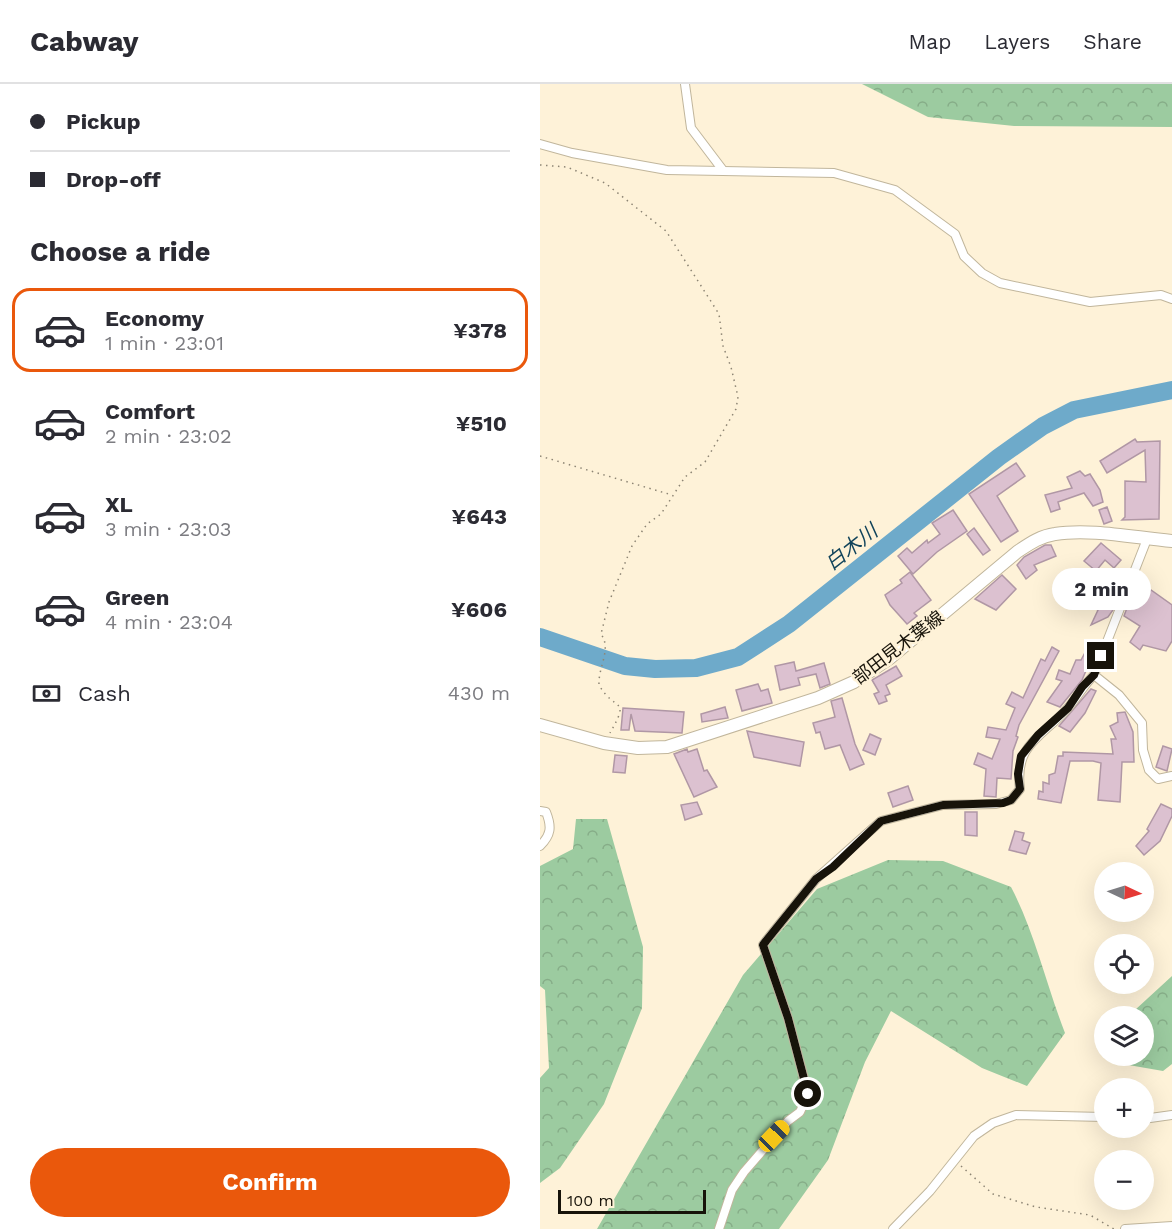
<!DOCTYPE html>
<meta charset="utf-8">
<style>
:root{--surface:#fff;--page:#f7f7f7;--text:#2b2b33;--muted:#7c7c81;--line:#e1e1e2;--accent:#ea580c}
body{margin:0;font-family:"Work Sans","Noto Sans JP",sans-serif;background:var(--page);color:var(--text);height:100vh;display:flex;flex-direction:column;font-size:22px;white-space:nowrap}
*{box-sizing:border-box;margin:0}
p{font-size:20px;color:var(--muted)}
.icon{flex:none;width:33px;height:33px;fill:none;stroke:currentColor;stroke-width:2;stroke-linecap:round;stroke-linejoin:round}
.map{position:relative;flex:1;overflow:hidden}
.panel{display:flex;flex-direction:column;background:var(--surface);width:540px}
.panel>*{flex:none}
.banner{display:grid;align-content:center;height:132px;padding:0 30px;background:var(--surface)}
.needle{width:39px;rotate:94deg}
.controls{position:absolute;left:554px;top:778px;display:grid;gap:12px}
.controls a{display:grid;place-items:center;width:60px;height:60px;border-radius:50%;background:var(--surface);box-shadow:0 6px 24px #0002;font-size:30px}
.scale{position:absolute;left:18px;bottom:15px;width:148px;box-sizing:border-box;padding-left:6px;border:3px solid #17130a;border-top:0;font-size:16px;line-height:21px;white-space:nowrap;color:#17130a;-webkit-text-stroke:4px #fef2d8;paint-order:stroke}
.end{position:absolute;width:27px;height:27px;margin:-14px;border:8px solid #17130a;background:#fff;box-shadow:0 0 0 3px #fff}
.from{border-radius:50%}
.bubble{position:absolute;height:42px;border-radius:21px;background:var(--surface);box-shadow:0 6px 24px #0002;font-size:20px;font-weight:700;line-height:42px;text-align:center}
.car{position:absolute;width:18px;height:36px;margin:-18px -9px;border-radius:8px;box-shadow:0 0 4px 2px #0007;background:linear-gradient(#f5c518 24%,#345 0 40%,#f5c518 0 76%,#345 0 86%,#f5c518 0)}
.banner b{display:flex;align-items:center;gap:21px;height:57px;font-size:22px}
.banner b+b{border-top:2px solid var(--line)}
.banner i{width:15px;height:15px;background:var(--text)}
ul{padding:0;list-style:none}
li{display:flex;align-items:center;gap:18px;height:84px;margin:0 12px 9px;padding:0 18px;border:3px solid transparent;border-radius:18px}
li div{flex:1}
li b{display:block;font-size:22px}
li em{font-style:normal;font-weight:700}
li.active{border-color:var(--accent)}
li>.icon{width:54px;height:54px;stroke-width:1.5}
h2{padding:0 30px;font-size:27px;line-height:72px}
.pay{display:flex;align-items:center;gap:15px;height:66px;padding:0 30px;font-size:22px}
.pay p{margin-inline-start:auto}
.primary-button{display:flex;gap:12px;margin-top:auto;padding:12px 30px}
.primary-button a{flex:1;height:69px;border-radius:36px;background:var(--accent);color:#fff;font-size:24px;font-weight:700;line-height:69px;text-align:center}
header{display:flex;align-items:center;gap:36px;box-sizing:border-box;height:84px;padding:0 30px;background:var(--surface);border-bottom:2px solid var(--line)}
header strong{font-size:28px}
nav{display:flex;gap:33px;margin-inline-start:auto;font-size:21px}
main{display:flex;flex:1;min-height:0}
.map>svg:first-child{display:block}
.forest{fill:url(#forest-crowns)}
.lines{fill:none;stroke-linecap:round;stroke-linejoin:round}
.river{stroke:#6eaaca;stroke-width:18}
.building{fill:#dcc1d0;stroke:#b097a5;stroke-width:1.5}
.street-casing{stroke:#c1b69c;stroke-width:10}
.secondary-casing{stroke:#c1b69c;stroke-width:14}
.path{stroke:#8d8574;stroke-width:1.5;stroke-dasharray:1.5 4.5;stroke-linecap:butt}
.street{stroke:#fff;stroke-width:8}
.secondary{stroke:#fff;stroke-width:12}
.route{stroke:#17130a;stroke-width:8}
.labels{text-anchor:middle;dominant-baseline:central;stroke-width:5;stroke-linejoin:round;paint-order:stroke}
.street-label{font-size:18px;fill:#17130a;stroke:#fef2d8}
.water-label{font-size:20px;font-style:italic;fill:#12445b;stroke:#fef2d8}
</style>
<header>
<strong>Cabway</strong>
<nav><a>Map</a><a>Layers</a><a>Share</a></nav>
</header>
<main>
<section class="panel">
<div class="banner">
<b><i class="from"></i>Pickup</b>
<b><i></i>Drop-off</b>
</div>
<h2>Choose a ride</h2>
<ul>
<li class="active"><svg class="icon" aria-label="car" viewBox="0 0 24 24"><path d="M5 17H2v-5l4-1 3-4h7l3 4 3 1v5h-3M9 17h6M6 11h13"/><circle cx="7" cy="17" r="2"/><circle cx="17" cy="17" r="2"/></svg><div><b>Economy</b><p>1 min · 23:01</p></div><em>¥378</em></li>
<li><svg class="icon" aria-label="car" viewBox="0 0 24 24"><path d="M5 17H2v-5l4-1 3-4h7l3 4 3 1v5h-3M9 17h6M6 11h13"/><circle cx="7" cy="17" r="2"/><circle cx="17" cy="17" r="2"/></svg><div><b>Comfort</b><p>2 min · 23:02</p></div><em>¥510</em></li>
<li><svg class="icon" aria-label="car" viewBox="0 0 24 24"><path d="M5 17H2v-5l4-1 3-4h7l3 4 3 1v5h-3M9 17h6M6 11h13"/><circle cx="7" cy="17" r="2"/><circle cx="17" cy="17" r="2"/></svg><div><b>XL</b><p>3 min · 23:03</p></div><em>¥643</em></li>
<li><svg class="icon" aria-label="car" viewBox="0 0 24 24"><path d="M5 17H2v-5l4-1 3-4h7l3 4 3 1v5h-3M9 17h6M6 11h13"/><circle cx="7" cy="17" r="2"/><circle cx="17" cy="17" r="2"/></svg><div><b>Green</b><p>4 min · 23:04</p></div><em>¥606</em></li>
</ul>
<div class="pay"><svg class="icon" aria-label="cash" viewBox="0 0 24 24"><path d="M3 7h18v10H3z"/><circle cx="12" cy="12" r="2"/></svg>Cash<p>430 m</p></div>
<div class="primary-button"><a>Confirm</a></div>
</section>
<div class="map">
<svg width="632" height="1145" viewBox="0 0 632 1145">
<defs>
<pattern id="forest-crowns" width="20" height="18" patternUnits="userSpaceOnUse" patternTransform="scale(1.5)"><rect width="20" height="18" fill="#9ccba0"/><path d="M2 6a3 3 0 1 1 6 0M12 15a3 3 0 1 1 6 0" fill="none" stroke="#86ad88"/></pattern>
</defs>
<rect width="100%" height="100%" fill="#fef2d8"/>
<!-- forest -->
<g class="forest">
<polygon points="322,0 632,0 632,43 474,42 388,33"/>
<polygon points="36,735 67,735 103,863 102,924 64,1020 20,1084 0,1099 0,994 9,984 5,906 0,902 0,782 33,765"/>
<path d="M348 776 403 777 471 803C495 849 506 900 525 949L487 1002 442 984 351 927 325 978 288 1076 239 1145H57L203 891 277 805Z"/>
<polygon points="632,892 632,980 623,987 577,979 580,972 603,972 603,933 592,933 595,926"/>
</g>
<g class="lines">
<!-- river -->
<polyline class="river" points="0,553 85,582 115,585 156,584 198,573 249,540 459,373 503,342 534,326 632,306"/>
</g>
<!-- building -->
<g class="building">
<polygon points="595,355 597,358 620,357 619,435 582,436 585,433 585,397 606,398 605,366 567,389 560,377"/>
<polygon points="476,379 485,392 457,412 478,447 461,458 429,410"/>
<polygon points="540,387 545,392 550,390 560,406 563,418 553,422 544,409 518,418 520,425 511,428 505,411 532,404 527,393"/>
<polygon points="567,423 572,437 564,440 559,426"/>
<polygon points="413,426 427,447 397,468 373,490 358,472 367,464 372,469 387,456 388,459 400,450 392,439"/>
<polygon points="434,444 450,466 443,471 427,450"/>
<polygon points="561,459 581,476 574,484 565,476 556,487 544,477"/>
<polygon points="505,461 511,461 516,472 494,481 497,486 486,495 477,481 484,473"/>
<polygon points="579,485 586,491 573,526 568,533 551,541 558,526 551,522 559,506 565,510"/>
<polygon points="370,488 391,516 374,529 377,532 367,540 350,521 345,511 362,499 360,496"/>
<polygon points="462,491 476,505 456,526 435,515"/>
<polygon points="594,505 606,512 611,506 632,521 632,557 626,567 603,561 600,566 590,558 600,542 584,532"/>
<polygon points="512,563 519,567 479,641 476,652 478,653 473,667 471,695 457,694 456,713 444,712 446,685 434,680 438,669 452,675 460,655 446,653 448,643 466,646 475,624 466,620 472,608 483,614 501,575 505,577"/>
<polygon points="547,565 554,568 542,596 520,623 507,618 522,597 516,595 519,586 530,590 536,576 541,576"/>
<polygon points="254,578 256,587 284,579 290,600 280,604 276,590 258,594 260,601 240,606 235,582"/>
<polygon points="356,582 362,592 346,601 350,610 345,612 347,617 339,620 334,610 339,608 332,596"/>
<polygon points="218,600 221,607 228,605 232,619 202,627 196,606"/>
<polygon points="551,605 556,607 545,629 530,648 519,642"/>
<polygon points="302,614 315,660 324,680 310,686 300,661 285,665 280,648 276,649 273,639 295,633 291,617"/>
<polygon points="185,623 188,634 162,638 161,630"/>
<polygon points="83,624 144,628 142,649 95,647 91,630 89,646 81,646"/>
<polygon points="585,628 593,648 594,678 582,678 580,718 558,716 561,679 553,677 530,677 521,719 498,715 499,707 503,708 503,698 509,700 509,691 515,689 518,672 523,672 523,668 573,670 571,655 576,655 570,642 578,638 577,629"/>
<polygon points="207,647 264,658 260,682 214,673"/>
<polygon points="330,650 341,655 335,671 323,666"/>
<polygon points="623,662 632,665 627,687 616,683"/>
<polygon points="147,665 148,668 157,665 164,687 167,686 177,703 154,713 134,670"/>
<polygon points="75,671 87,672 85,689 73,688"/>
<polygon points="368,702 373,716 353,723 348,709"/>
<polygon points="157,718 162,730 145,736 141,721"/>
<polygon points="621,720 632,725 632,732 620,757 604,771 596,762 609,747 607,745"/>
<polygon points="425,728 437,728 437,752 425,751"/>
<polygon points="475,747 484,749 482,756 490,759 486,770 469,766"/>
</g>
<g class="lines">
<defs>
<g id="street">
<polyline points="145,0 151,44 182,85"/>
<polyline points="0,60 32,69 127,86 294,89 355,106 415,150 424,172 442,189 460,199 550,218 621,211 632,215"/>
<polyline points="554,591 579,611 602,639 603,666 609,686 618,695 632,692"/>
<path d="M0 727 6 728C12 743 11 751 0 762"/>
<polyline points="603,1035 632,1031"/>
<path d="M179 1145 192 1106 204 1088 248 1037 260 1028 268 1010 248 934 223 861 226 857 276 795 341 737 403 721 456 720 471 716 480 705C474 660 502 653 527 625 537 614 543 602 554 591L607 455"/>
<polyline points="353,1145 390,1107 434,1052 453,1039 476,1031 564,1033"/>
<polyline points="585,1145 632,1142"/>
</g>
<path id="secondary" d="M0 641 64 659 98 664 127 663 278 614 314 598 350 574 477 468C489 460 500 452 515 450 550 444 596 454 632 457"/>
</defs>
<!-- street casing -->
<use href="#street" class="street-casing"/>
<!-- secondary casing -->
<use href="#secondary" class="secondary-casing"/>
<!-- path -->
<g class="path">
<path d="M0 81 27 83 65 99 126 147 179 230 183 262 191 283 198 313 196 325 165 378 145 393 121 430 107 440 92 462 69 518 61 550C72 565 58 583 59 601 75 629 91 612 70 649"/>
<polyline points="0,372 132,411"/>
<polyline points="421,1082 453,1110 496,1123 550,1131 574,1145"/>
</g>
<!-- street -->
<use href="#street" class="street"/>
<!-- secondary -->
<use href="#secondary" class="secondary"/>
</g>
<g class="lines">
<!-- route -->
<polyline class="route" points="268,1010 248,934 223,861 226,857 276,795 293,783 341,737 403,721 463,719 471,716 480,705 478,690 481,672 498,651 528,624 542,603 554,591 561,572"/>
</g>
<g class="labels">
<!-- street labels -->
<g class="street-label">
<text transform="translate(358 563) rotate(-37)">部田見木葉線</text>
</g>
<!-- water labels -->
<g class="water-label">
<text transform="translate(311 463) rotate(-38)">白木川</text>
</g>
</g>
</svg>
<div class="controls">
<a><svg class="needle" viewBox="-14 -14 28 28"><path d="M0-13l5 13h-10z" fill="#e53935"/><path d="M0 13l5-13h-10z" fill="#7c7c81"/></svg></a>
<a><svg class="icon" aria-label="locate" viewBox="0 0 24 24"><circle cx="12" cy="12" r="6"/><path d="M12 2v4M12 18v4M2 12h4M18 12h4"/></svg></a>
<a><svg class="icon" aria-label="layers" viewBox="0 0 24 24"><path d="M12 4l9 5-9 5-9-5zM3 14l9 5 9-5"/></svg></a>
<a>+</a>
<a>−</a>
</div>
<div class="scale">100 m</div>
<i class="end from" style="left:268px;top:1010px"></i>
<i class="end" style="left:561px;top:572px"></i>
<div class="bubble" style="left:512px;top:484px;width:99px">2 min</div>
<i class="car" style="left:234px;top:1052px;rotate:44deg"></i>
</div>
</main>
